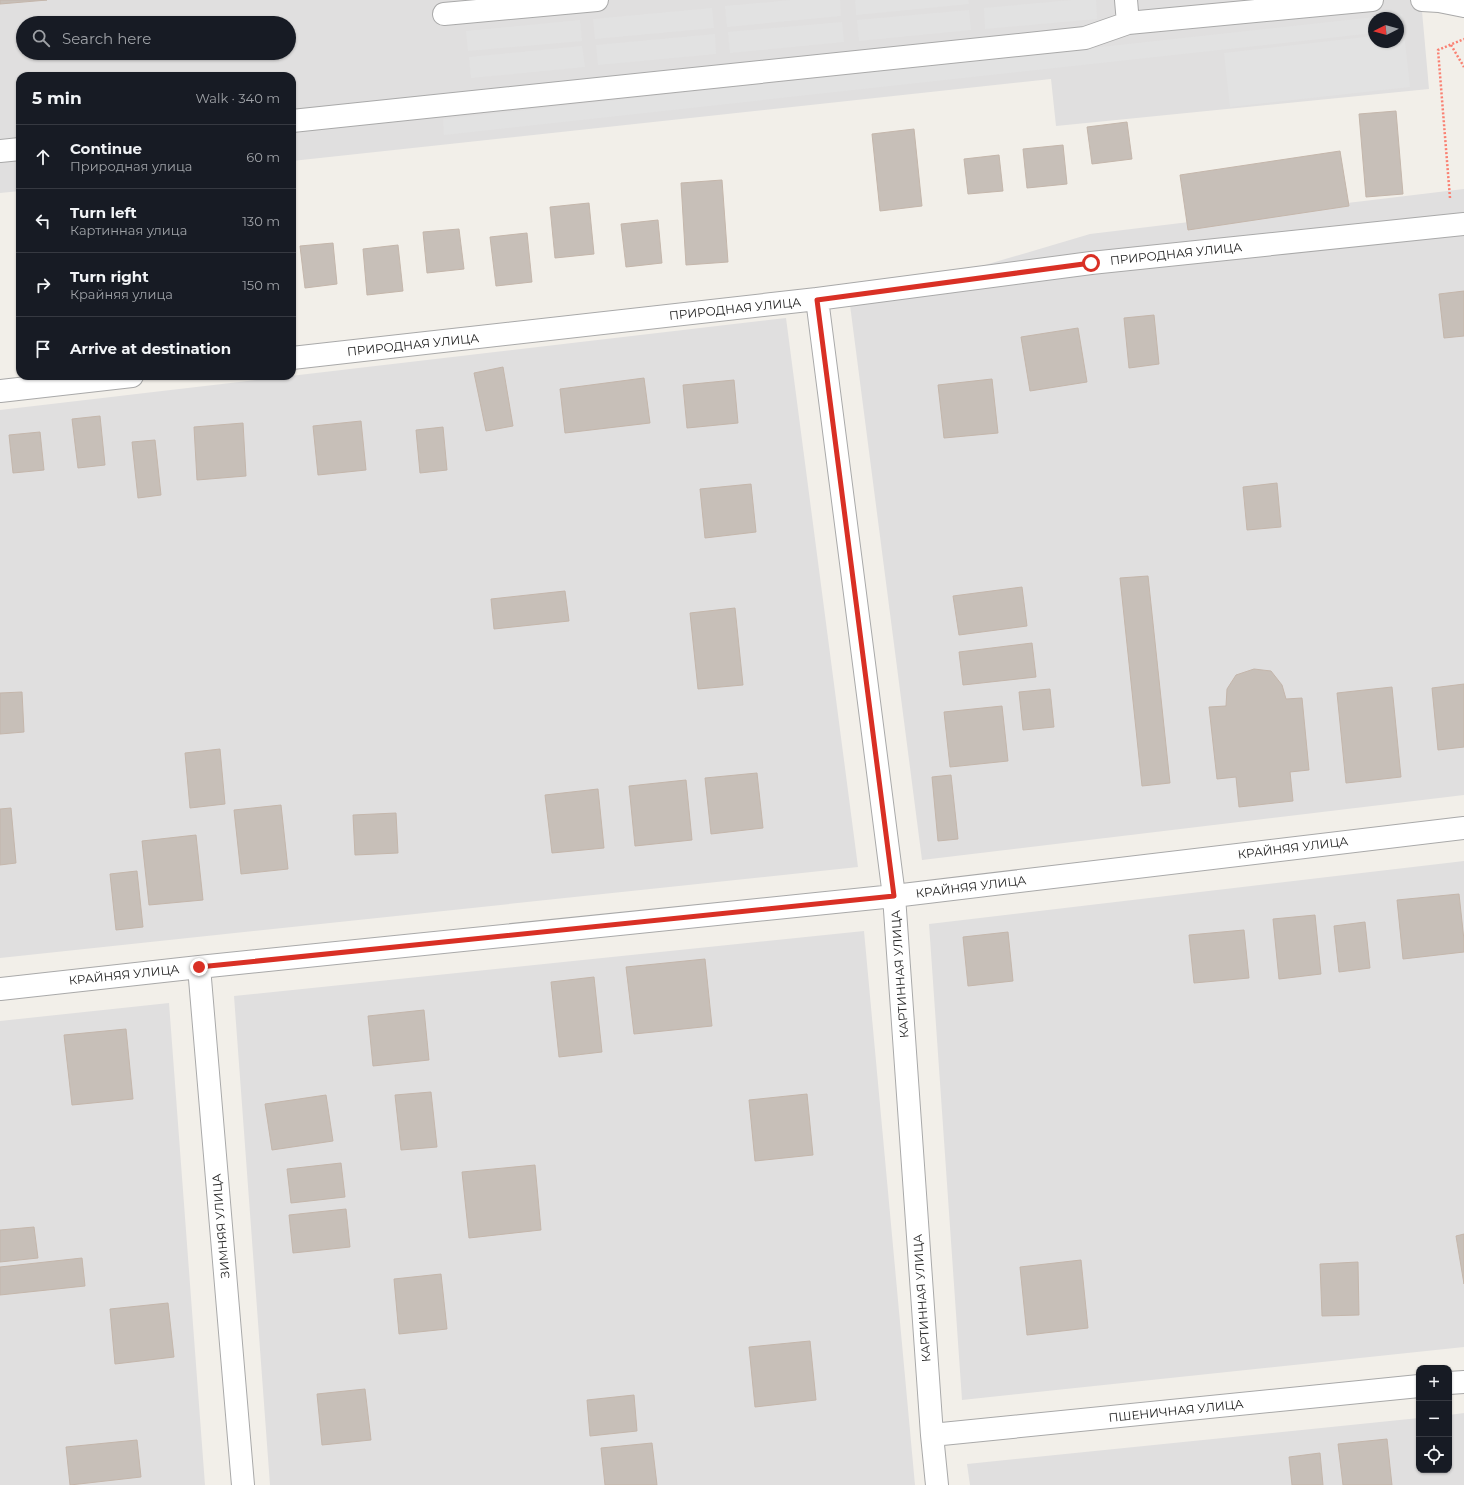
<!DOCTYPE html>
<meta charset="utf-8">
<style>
:root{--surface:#171b24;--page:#242831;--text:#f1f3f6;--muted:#9ea1a6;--line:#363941}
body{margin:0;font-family:Montserrat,sans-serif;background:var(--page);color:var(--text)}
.controls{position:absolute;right:12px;bottom:12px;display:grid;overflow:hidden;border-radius:8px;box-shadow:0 1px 3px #0004}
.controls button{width:36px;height:36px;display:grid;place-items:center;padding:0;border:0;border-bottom:1px solid var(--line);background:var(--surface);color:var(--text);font:20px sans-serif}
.compass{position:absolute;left:1368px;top:12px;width:36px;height:36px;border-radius:50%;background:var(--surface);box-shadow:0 1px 3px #0004;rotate:264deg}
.stop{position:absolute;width:12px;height:12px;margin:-9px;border:3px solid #d93025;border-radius:50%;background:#fff}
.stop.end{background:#d93025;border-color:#fff;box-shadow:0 1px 4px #0008}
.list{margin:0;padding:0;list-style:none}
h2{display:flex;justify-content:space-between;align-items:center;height:52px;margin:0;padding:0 16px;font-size:17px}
h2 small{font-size:13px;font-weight:400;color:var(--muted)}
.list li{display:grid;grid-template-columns:26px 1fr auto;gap:12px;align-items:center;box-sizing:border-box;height:64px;padding:0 16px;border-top:1px solid var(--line)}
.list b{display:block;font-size:15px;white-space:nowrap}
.list p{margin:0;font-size:13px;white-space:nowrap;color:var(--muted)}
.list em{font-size:13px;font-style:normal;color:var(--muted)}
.icon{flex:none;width:22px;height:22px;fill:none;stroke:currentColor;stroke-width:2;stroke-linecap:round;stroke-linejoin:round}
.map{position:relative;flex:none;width:1464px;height:1485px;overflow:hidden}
.search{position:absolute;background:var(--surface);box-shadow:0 1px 3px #0004;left:16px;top:16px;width:280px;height:44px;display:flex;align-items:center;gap:10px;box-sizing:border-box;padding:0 14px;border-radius:22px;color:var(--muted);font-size:15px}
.panel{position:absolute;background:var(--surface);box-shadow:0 1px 3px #0004;left:16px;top:72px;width:280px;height:308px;border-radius:12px}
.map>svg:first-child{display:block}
.residential{fill:#e0dfdf;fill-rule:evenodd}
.parking{fill:#e2e2e2}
.building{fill:#c7bfb8;stroke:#c4b6ab}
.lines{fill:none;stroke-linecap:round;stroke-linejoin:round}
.minor-casing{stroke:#a9a9a9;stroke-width:24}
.path{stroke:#fa8072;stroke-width:2.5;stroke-dasharray:2 2;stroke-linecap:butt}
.minor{stroke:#fff;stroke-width:22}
.route{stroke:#d93025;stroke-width:5}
.labels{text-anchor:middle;stroke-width:4;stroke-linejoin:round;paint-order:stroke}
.street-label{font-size:12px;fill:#222;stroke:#fff}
</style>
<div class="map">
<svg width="1464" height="1485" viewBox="0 0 1464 1485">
<rect width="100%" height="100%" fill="#f2efe9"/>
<path class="residential" d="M0,0H1421L1429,89L1056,126L1051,79L292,161V76H20V191L0,193ZM1374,18H1398V42H1374ZM23,23H289V53H23Z
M1464,189V795L922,860L850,305L1090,234Z
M786,318L858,867L0,958V410Z
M1464,861V1347L962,1400L929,924Z
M864,931L915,1485H270L234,996Z
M169,1003L205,1485H0V1021Z
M1464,1413V1485H970L967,1464L1419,1418V1470H1449V1415Z"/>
<path class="parking" d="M792,0H840L841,16L727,27L725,6Z
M855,0H968L969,4L856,15Z
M1072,0H1096L1097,19L985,29L984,8Z
M712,8L714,28L595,39L593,19Z
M969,10L971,30L859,41L857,20Z
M1402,14L1404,30L1398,31V18H1374V33L444,135L443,119Z
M580,20L582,41L468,51L466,31Z
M842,22L844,42L730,53L728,32Z
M1398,33H1404L1410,87L1230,107L1224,53L1374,36V42H1398Z
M715,34L716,54L598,65L596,45Z
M582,46L585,67L471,78L469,57Z"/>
<path class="building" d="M0,0H47L0,4Z
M1396,111L1403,194L1366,197L1359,114Z
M1127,122L1132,159L1092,164L1087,127Z
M914,129L922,206L880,211L872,134Z
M1063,145L1067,184L1027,188L1023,149Z
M1340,151L1349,206L1188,230L1180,175Z
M999,155L1003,191L968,194L964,159Z
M722,180L728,262L686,265L681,183Z
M589,203L594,254L555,258L550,207Z
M658,220L662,263L626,267L621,224Z
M459,229L464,269L427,273L423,232Z
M527,233L532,282L496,286L490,237Z
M333,243L337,284L305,288L300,246Z
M398,245L403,291L367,295L363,249Z
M1464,291V336L1444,338L1439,294Z
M1154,315L1159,364L1129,368L1124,318Z
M1078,328L1087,382L1030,391L1021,337Z
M503,367L513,426L486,431L474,373Z
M644,378L650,423L565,433L560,389Z
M992,379L998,433L944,438L938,385Z
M734,380L738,423L687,428L683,385Z
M100,416L105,465L78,468L72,419Z
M361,421L366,470L318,475L313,426Z
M243,423L246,476L197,480L194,427Z
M443,427L447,470L420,473L416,430Z
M40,432L44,470L13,473L9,435Z
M155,440L161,495L138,498L132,442Z
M1277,483L1281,527L1247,530L1243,487Z
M751,484L756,532L705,538L700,489Z
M1148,576L1170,783L1142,786L1120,578Z
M1022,587L1027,626L959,635L953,596Z
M565,591L569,621L494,629L491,599Z
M735,608L743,685L698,689L690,613Z
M1032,643L1036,677L963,685L959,652Z
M1254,669L1271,671L1282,685L1286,699L1302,698L1309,770L1290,772L1293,801L1239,807L1236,777L1217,779L1209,707L1226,706L1227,689L1236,675Z
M1464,684V747L1438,750L1432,688Z
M1392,687L1401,777L1346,783L1337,693Z
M1050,689L1054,727L1023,730L1019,692Z
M22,692L24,732L0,734V693Z
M1002,706L1008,761L950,767L944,712Z
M220,749L225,804L190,808L185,753Z
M757,773L763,828L711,834L705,778Z
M951,775L958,839L938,841L932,777Z
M686,780L692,840L635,846L629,786Z
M598,789L604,848L552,853L545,795Z
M281,805L288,869L241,874L234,810Z
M11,808L16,863L0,865V809Z
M396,813L398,853L355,855L353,815Z
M196,835L203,900L149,905L142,841Z
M137,871L143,927L116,930L110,874Z
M1459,894L1464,940V952L1403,959L1397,900Z
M1315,915L1321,974L1279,979L1273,919Z
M1365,922L1370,968L1339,972L1334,926Z
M1244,930L1249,978L1194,983L1189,935Z
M1008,932L1013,981L968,986L963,937Z
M705,959L712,1026L634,1034L626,967Z
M594,977L602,1052L559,1057L551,982Z
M424,1010L429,1060L373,1066L368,1016Z
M126,1029L133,1099L72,1105L64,1035Z
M431,1092L437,1147L401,1150L395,1095Z
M807,1094L813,1155L755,1161L749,1100Z
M326,1095L333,1141L272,1150L265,1104Z
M341,1163L345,1197L291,1203L287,1169Z
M535,1165L541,1230L469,1238L462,1172Z
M346,1209L350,1247L293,1253L289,1215Z
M34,1227L38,1258L0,1262V1230Z
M1464,1234V1284L1456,1236Z
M82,1258L85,1286L0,1295V1267Z
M1081,1260L1088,1328L1027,1335L1020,1267Z
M1358,1262L1359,1315L1322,1316L1320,1264Z
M441,1274L447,1329L399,1334L394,1279Z
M168,1303L174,1357L115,1364L110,1309Z
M810,1341L816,1400L755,1407L749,1347Z
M365,1389L371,1440L322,1445L317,1394Z
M634,1395L637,1431L590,1436L587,1400Z
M1387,1439L1392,1485H1343L1338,1444Z
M137,1440L141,1477L70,1485L66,1447Z
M652,1443L657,1485H605L601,1448Z
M1320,1453L1323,1485H1292L1289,1457Z"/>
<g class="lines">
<defs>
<path id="minor" d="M1126,0L1128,23
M1422,0L1439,1L1464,6
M444,14L597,0
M292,121L1085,38L1128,23L1372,0
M0,151L20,149
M817,299L894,896L932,1435L937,1485
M292,358L817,299L1091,263L1464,224
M0,391L132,376
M199,967L243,1485
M0,989L199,967L894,896L1464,828
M1449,1383L1464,1382
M932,1435L1419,1386"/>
</defs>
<use href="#minor" class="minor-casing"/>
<path class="path" d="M1451,45L1464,67
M1450,198L1438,50L1464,39"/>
<use href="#minor" class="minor"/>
</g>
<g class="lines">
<path class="route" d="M199,967L894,896L817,300L1091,263"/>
</g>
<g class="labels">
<g class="street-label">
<text transform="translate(1176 254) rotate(-6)" y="4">ПРИРОДНАЯ УЛИЦА</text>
<text transform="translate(735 309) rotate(-6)" y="4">ПРИРОДНАЯ УЛИЦА</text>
<text transform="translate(413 345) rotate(-6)" y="4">ПРИРОДНАЯ УЛИЦА</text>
<text transform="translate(1293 848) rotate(-7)" y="4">КРАЙНЯЯ УЛИЦА</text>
<text transform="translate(971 887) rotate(-7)" y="4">КРАЙНЯЯ УЛИЦА</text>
<text transform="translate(900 974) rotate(-94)" y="4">КАРТИННАЯ УЛИЦА</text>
<text transform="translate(124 975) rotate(-6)" y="4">КРАЙНЯЯ УЛИЦА</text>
<text transform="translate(221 1226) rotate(-95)" y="4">ЗИМНЯЯ УЛИЦА</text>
<text transform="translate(922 1298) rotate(-94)" y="4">КАРТИННАЯ УЛИЦА</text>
<text transform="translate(1176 1411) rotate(-6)" y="4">ПШЕНИЧНАЯ УЛИЦА</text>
</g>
</g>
</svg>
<div class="controls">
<button>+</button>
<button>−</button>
<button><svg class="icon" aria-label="locate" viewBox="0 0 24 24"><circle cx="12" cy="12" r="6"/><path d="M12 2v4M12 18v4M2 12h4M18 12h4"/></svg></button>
</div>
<svg class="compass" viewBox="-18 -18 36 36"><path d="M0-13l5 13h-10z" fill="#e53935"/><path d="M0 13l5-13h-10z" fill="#9ea1a6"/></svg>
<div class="stop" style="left:1091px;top:263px"></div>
<div class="stop end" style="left:199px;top:967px"></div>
<div class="search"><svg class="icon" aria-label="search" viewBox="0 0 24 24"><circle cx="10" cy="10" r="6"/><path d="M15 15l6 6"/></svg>Search here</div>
<section class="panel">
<h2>5 min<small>Walk · 340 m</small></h2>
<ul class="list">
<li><svg class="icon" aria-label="ahead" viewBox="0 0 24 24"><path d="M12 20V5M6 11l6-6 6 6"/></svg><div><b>Continue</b><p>Природная улица</p></div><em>60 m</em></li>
<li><svg class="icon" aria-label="left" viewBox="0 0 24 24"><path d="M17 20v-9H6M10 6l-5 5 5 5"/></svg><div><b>Turn left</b><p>Картинная улица</p></div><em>130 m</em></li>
<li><svg class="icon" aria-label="right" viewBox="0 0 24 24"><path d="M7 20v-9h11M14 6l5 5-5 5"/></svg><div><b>Turn right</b><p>Крайняя улица</p></div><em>150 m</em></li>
<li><svg class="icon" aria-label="arrive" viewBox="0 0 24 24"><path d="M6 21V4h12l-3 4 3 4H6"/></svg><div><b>Arrive at destination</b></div></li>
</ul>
</section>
</div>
